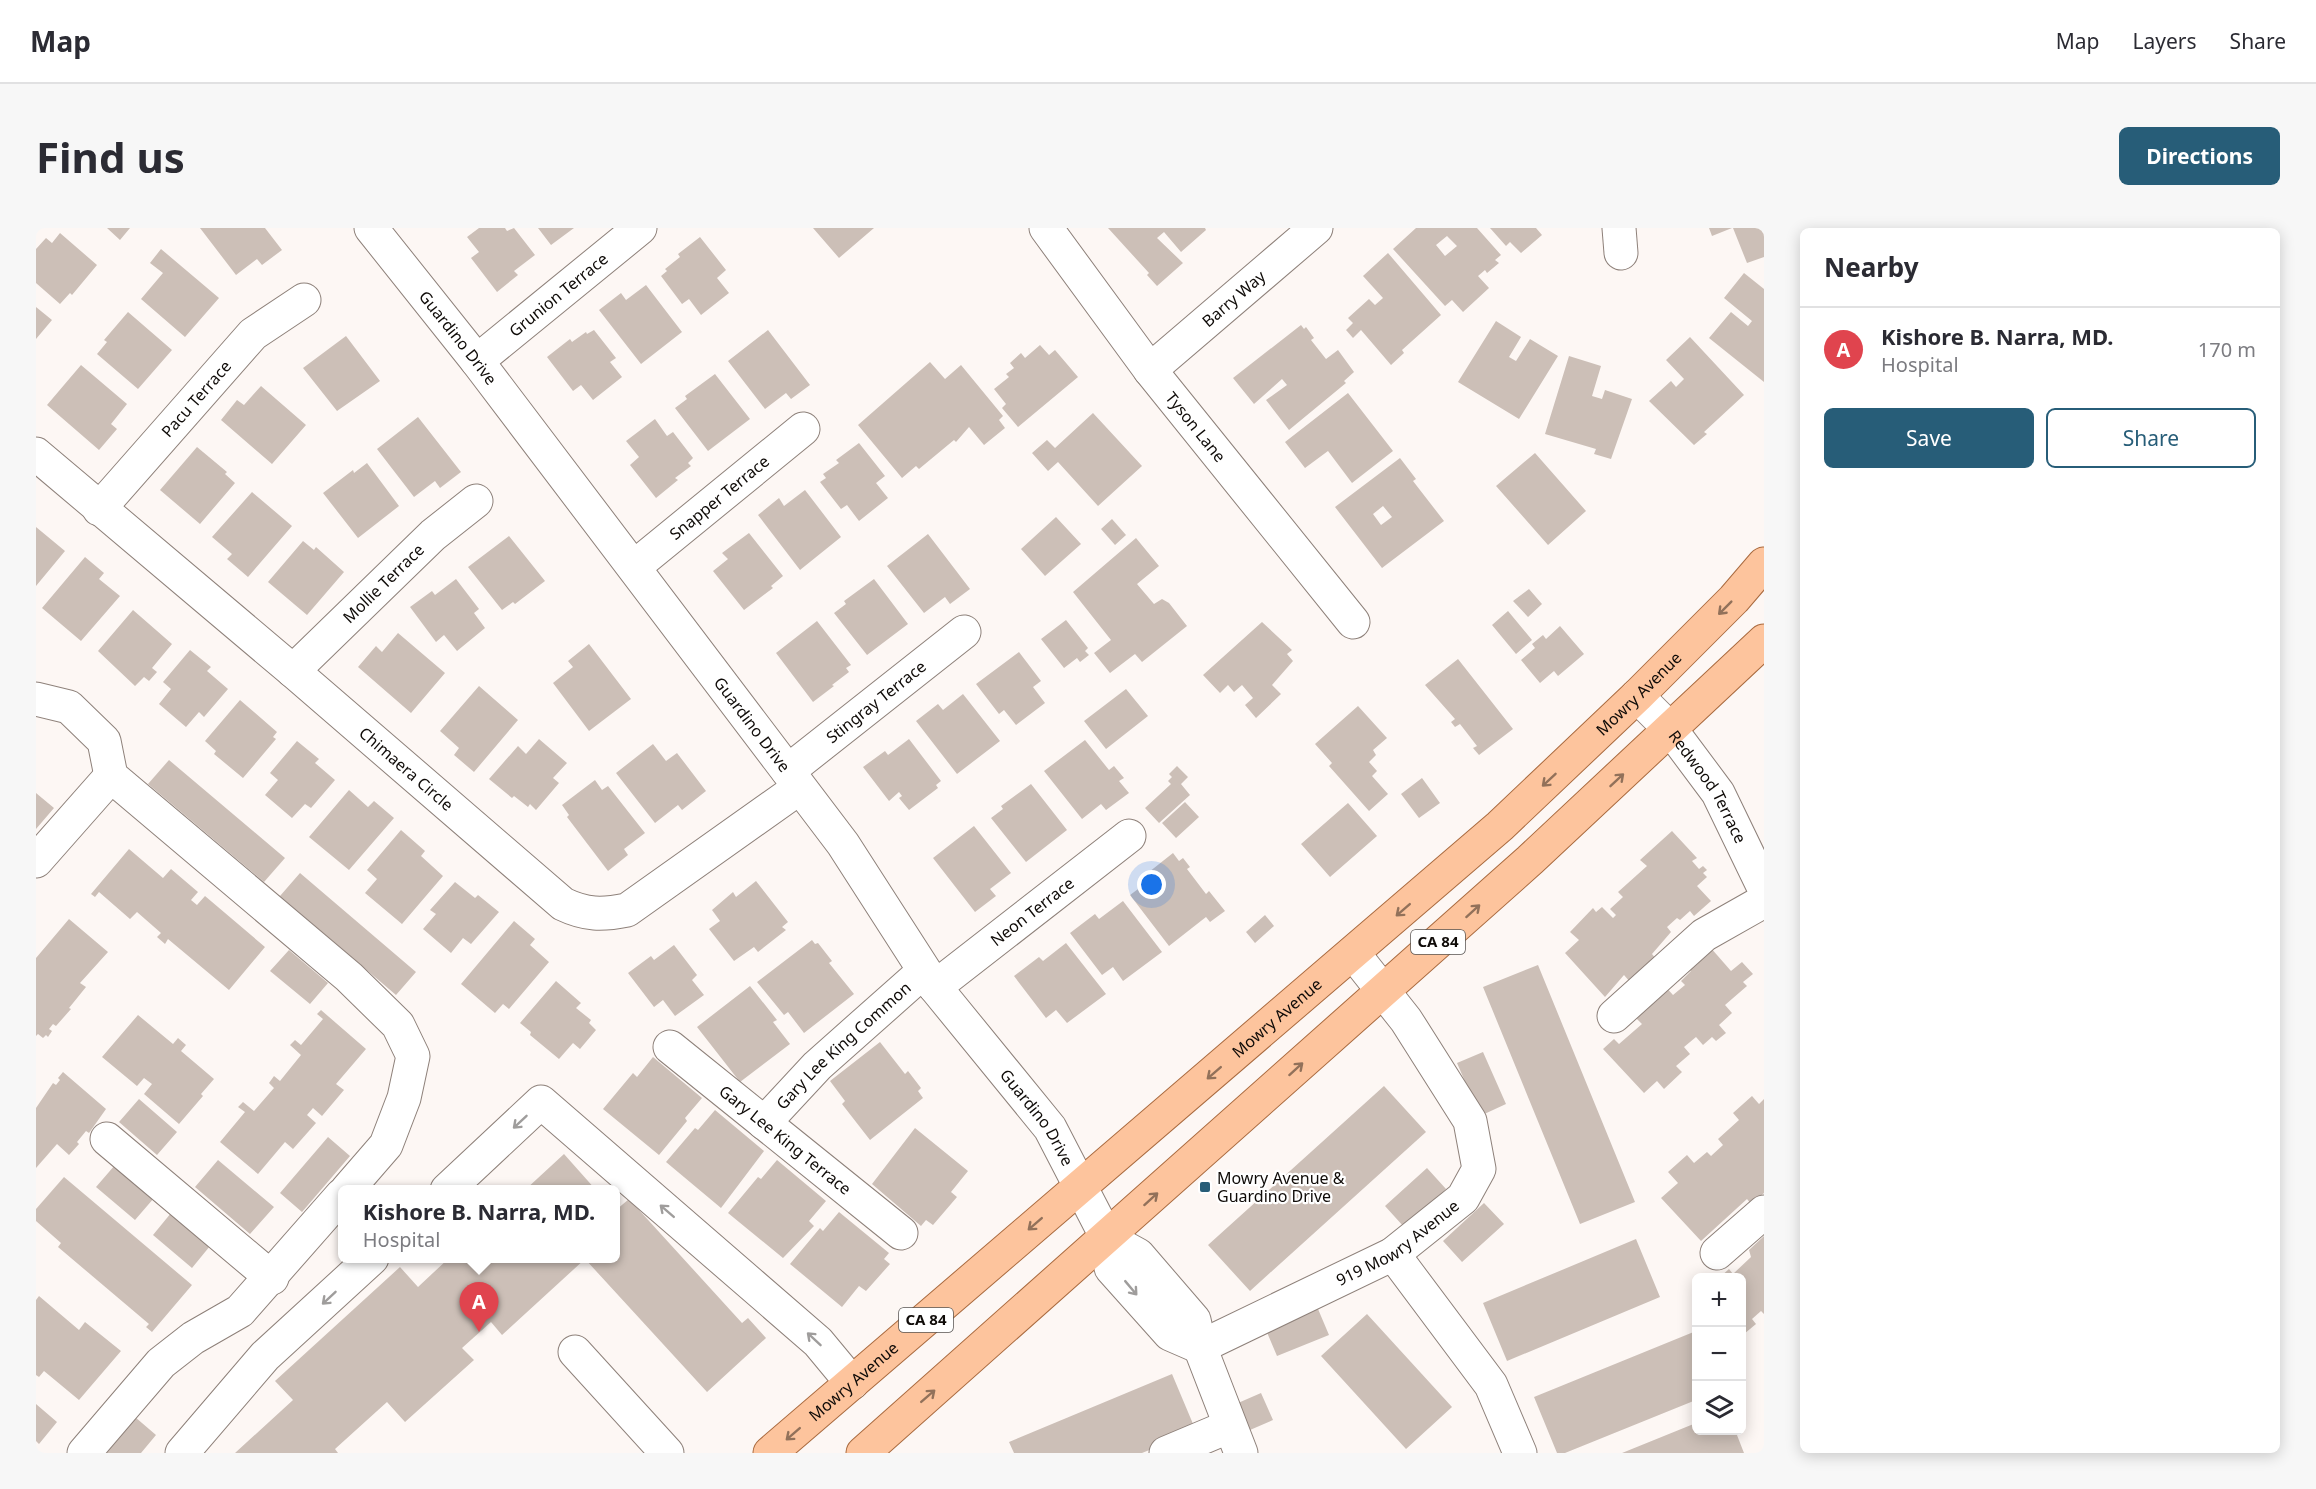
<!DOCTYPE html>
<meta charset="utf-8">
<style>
:root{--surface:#fff;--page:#f7f7f7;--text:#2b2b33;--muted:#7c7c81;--line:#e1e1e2;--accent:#275d78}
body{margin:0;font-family:"Noto Sans",sans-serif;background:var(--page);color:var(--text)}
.controls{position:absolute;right:18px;bottom:18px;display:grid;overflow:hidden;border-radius:9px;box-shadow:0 3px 15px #0003}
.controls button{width:54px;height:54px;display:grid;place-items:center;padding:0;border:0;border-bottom:2px solid var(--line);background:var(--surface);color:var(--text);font:30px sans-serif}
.you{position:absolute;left:1116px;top:657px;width:21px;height:21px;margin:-15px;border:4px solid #fff;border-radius:50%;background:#1a73e8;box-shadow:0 0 0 9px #1a73e833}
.badge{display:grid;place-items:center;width:39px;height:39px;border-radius:50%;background:var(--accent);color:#fff;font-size:20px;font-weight:700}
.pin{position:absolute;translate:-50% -50px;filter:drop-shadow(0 2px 3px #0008)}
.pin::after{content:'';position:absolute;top:32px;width:21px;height:18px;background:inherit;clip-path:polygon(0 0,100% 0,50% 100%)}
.popup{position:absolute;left:302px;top:957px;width:282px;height:78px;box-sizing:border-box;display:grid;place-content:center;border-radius:9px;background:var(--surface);filter:drop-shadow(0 2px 4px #0005);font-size:20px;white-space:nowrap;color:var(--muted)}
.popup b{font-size:22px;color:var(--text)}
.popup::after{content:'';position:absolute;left:50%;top:100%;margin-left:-12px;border:12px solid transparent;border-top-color:var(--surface)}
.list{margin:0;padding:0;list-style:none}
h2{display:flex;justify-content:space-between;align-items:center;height:78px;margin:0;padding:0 24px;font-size:26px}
h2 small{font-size:20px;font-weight:400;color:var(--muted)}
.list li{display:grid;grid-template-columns:39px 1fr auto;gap:18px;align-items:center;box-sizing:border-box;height:84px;padding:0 24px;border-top:2px solid var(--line)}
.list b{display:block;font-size:22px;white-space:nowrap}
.list p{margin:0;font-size:20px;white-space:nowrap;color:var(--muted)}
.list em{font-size:20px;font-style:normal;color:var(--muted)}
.actions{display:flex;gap:12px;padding:18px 24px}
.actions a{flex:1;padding:14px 0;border:2px solid var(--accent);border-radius:9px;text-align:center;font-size:21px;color:var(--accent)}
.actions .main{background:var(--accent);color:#fff}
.icon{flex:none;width:33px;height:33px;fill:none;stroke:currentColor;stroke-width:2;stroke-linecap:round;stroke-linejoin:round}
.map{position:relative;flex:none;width:1728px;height:1225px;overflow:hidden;border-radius:9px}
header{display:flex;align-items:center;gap:36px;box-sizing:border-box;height:84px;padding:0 30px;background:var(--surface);border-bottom:2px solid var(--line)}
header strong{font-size:28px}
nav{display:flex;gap:33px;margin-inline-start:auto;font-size:21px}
.intro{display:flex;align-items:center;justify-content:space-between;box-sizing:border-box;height:144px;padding:0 36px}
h1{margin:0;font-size:42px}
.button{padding:15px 27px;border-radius:9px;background:var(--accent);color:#fff;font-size:21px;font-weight:700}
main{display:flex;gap:36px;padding:0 36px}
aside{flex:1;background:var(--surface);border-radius:9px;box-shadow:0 3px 15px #0003}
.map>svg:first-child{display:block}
.building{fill:#ccbfb7;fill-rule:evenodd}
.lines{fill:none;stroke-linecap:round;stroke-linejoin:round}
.minor-casing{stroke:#8e817a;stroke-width:35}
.major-casing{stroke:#a96a3f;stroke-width:35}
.minor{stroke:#fff;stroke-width:33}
.major{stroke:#fdc49d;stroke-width:33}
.oneway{stroke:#92715a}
.oneway2{stroke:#9f9d9c}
.poi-dot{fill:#275d78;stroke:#fff;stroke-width:2}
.labels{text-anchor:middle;stroke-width:4.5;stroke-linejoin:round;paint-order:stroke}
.shield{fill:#fff;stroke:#575452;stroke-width:1.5}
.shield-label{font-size:15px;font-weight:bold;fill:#0f0b08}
.street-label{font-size:16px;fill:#0f0b08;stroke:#fff}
.poi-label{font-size:16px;fill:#0f0b08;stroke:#fff;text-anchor:start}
</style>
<header>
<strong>Map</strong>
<nav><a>Map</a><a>Layers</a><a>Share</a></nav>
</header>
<div class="intro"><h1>Find us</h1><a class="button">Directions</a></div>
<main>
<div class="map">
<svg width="1728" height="1225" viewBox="0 0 1728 1225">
<rect width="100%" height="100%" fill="#fdf7f4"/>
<path class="building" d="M71,0H94L84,12Z
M164,0H229L246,22L226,37L221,31L200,47Z
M443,0H469L471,3L478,0L499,27L478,43L482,47L461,64L435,30L443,24L431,9Z
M502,0H538L515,17Z
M777,0H838L803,30Z
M1072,0H1169L1170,2L1145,24L1128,4L1121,10L1147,35L1121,58L1111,47L1113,45Z
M1380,0H1441L1465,27L1459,32L1463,35L1451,45L1449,42L1442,48L1453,60L1427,84L1416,72L1409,78L1357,21ZM1411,8L1421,18L1409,28L1400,17Z
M1454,0H1500L1506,7L1485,25L1474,14L1470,18Z
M1673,0H1696L1676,8Z
M1697,0H1728V29L1711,35Z
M24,5L61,37L36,67L34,65L24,76L0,55V21L10,10L16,15Z
M664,9L690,42L681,50L693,65L665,87L653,71L646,76L625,48L631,43L629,41L644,29L642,26Z
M125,21L183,70L149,109L105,71L127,45L114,35Z
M1352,25L1405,87L1366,122L1368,125L1355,137L1325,102L1317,110L1310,102L1317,95L1312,90L1333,71L1339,77L1347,70L1327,48Z
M1708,45L1728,61V154L1673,110L1695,84L1712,98L1716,93L1688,70Z
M610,57L646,104L605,136L563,82L585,65L590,72Z
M0,79L16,92L0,111Z
M92,84L136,122L102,161L61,126L71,114L68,112Z
M1460,93L1485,109L1473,129L1480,133L1494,111L1522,128L1483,191L1422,154Z
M1265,97L1268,101L1270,99L1278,110L1275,112L1290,131L1302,122L1318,144L1308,153L1310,155L1253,202L1230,172L1251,157L1246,151L1218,176L1197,150Z
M558,102L580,130L574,134L586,149L557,172L545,157L537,163L511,129L534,111L536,114L550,104L551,106Z
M732,102L774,157L755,171L750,165L729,181L692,133Z
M310,108L344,153L301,183L267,140Z
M1654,109L1708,167L1668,204L1671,206L1658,217L1613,173L1635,153L1640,159L1648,151L1630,132Z
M1004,117L1013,127L1019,122L1042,149L982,199L966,180L970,176L958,161L973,149L970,146L978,140L974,135L985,125L989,130Z
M1533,128L1565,138L1556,168L1566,171L1569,162L1596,171L1575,231L1558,226L1560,221L1509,206Z
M894,134L909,151L925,137L967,188L963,192L969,200L948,217L933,199L920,214L918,212L883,241L880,238L866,250L822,197Z
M45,137L91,176L75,196L81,201L63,222L11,177Z
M679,146L714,191L672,223L639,180L651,171L649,168Z
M225,158L270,197L236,236L185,192L201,172L208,177Z
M1312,165L1357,223L1316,255L1292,223L1269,240L1249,214Z
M1057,185L1106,238L1062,278L1022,234L1012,243L996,225L1011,212L1019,220Z
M382,189L425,244L404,260L399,253L378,269L341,221Z
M619,191L631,208L637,204L657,230L652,235L655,238L639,250L642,252L620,270L594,237L603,229L590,213Z
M823,215L849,248L840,255L852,270L823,293L811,277L805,281L784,254L790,250L787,246L803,235L800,232Z
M161,219L191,244L189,246L199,255L164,296L124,262Z
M1499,225L1550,283L1512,317L1460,258Z
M1364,230L1380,251L1377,253L1408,293L1346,340L1299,279ZM1347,278L1356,289L1345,297L1337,286Z
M331,235L363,278L322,310L287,265L317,242L318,245Z
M769,262L805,309L764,342L722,287L743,270L748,278Z
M216,264L256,298L212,349L191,331L196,326L176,309Z
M1020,289L1045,316L1009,348L985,321Z
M1076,291L1090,307L1079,317L1065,301Z
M0,299L29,323L0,358Z
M713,305L747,348L735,358L737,360L708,382L677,343L692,331L686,325Z
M892,306L934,361L914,376L909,369L888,385L851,338Z
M473,308L509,353L479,376L477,374L466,382L432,339Z
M1100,310L1123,338L1101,356L1118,376L1126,371L1133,375L1151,398L1106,434L1099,426L1074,445L1058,425L1075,412L1037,364Z
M267,313L278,322L280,319L308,344L271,387L232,354Z
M49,329L68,345L63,351L84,368L45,413L6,380Z
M420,351L443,381L438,385L449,400L421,423L408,407L400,414L374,379L396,363L399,367Z
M838,351L872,396L831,427L798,385L810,376L808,373Z
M1493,361L1506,376L1492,389L1477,373Z
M97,382L136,416L116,440L121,444L113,453L108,449L99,458L62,423Z
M1472,383L1496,412L1480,426L1456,397Z
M1030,392L1052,420L1049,423L1053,427L1044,434L1041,430L1028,440L1005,411Z
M781,393L815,437L810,440L813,444L796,457L798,458L777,474L740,425Z
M1226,394L1256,422L1251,426L1257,433L1236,457L1245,466L1220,490L1209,477L1217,470L1206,457L1198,464L1192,457L1184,465L1167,447Z
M1524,398L1548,426L1522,448L1518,443L1504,455L1485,432L1499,420L1496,416L1507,407L1510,411Z
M362,405L409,445L375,485L322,439L340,418L346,424Z
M553,416L595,471L553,503L517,455L537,439L532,433Z
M154,422L175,439L171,443L192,461L168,489L163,484L150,499L123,476L135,461L127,454Z
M983,424L1005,453L997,459L1009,475L980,497L968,482L963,486L940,456Z
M1422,431L1477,501L1443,527L1437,520L1441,518L1424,496L1419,499L1415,494L1419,491L1389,457Z
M443,458L482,492L438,544L418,527L423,520L404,503Z
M1090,461L1112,488L1070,521L1048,493Z
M927,466L964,513L921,546L880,493L902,476L907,482Z
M204,472L241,504L237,509L240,511L207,550L178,526L180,523L169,513Z
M1322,478L1351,510L1337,522L1340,527L1333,534L1341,543L1336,548L1352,566L1333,583L1293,538L1296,535L1279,516Z
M503,511L531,535L517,550L523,555L500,582L494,576L492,579L478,568L476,570L453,551L482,518L490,526Z
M873,511L905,553L900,557L902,560L873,582L863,570L866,568L863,564L853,573L827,539L849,523L852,527Z
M1049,512L1073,542L1078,538L1088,550L1083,553L1093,565L1070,582L1065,576L1046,591L1008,543Z
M261,513L283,531L279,535L299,552L275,580L269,576L256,590L229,567L242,552L234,545Z
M617,516L630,533L641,525L670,563L646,582L642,577L619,595L580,545Z
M133,532L249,630L228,654L112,556Z
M1141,538L1152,549L1145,556L1154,567L1123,595L1109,580L1135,556L1132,553L1136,549L1133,546Z
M1386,550L1404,575L1383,590L1365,566Z
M559,552L566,562L572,558L609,605L588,621L592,627L572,643L531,589L533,587L526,577Z
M995,556L1031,602L990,634L955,590L967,581L965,578Z
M313,562L332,579L338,573L358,590L313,642L273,609Z
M0,565L18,580L0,601Z
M1149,574L1163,589L1140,610L1126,595Z
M1312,575L1341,608L1294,649L1265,616Z
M938,598L975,645L954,661L960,668L939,684L897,630Z
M365,602L389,623L385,628L407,648L366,696L329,665L341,651L331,642Z
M1636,603L1661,630L1656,633L1663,641L1667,638L1671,642L1667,645L1671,649L1661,658L1675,673L1658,688L1654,683L1644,692L1641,690L1631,699L1635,704L1616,726L1620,731L1594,754L1588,747L1569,769L1529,725L1543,712L1534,704L1557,680L1560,684L1566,679L1577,690L1580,687L1574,681L1587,669L1582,664L1611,638L1604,632Z
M93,621L127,650L135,641L162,664L155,672L161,677L169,668L229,719L193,762L132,711L129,716L121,709L125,705L101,684L94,691L63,664L59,669L55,666Z
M1137,625L1143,633L1147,630L1154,639L1151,641L1170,666L1173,663L1189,683L1174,694L1170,689L1133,718L1094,667L1117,650L1113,644Z
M264,645L380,744L360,767L244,668Z
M720,653L752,694L746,699L750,702L722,724L718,719L698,733L673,701L684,693L676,682L697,664L700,669Z
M419,654L439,670L442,667L463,684L435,716L427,710L415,725L387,701L400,686L394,682Z
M1087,673L1126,724L1087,753L1077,739L1066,747L1034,705L1059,686L1063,691Z
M1229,687L1238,698L1219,715L1210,704Z
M33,691L72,724L44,755L50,759L33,780L35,781L20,798L17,796L13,801L16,803L12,809L10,807L7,810L2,806L0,808V730Z
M478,693L499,711L494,717L513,734L473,781L467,776L459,785L425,756Z
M776,712L779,716L782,715L796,733L793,735L818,766L768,805L752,784L748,787L721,754Z
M1030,715L1070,766L1031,795L1020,782L1010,790L978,748L1003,729L1007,733Z
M638,717L661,747L656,752L668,767L639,788L627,772L618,779L592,745L615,728L618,732Z
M1674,719L1695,743L1706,734L1717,746L1707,754L1711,758L1689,777L1696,785L1683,797L1690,805L1680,813L1676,809L1667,817L1660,809L1648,819L1654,826L1640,838L1646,844L1628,861L1621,853L1608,865L1567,821L1578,811L1583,816L1606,796L1600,790L1611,781L1607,776L1628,757L1637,767L1649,757L1645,753L1655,743L1648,735Z
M253,722L292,755L274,776L234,743Z
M1502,737L1599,974L1544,996L1447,759Z
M520,753L545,775L540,780L555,792L553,795L560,802L544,821L537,815L523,831L494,807L495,804L484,795Z
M714,758L741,792L737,794L754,816L704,854L661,799Z
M285,782L330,821L300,856L308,862L286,888L277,880L271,887L280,895L257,921L249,914L222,946L184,914L209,884L202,879L207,874L218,883L238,860L233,855L238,848L244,853L265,827L254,817L259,812L265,817L287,791L281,786Z
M102,787L137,816L142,810L150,817L145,823L178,851L165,866L167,868L143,896L108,866L116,856L108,850L101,858L66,829Z
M844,814L869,846L872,843L885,860L882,863L887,870L834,912L806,876L809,873L794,853Z
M1447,824L1470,876L1444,888L1421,835Z
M617,829L666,870L649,890L651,893L623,927L567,881L597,845L601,849Z
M27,844L70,881L53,905L50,903L41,914L43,916L33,927L21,916L0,940V880L17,855L20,857L24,852L22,850Z
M1348,858L1390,904L1214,1063L1172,1017Z
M1716,868L1723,876L1728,871V965L1715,976L1711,971L1665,1013L1625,970L1642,955L1632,944L1651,927L1658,935L1671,924L1675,928L1687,917L1682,911L1703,892L1697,885Z
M103,871L141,904L121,927L83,894Z
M679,882L728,923L685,980L630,934L659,900L662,902Z
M879,900L932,943L915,964L921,969L897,997L890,992L885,998L836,956Z
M292,909L314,928L266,984L244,965Z
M528,926L560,962H489Z
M182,932L238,979L214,1006L159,959Z
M741,932L790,973L773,993L778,998L747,1030L692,985L722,949L725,951Z
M79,937L118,970L99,992L60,959Z
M1391,940L1410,961L1368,999L1349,978Z
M28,949L156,1057L116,1104L110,1099L113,1096L22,1019L25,1015L0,993V981Z
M593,971L706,1095L712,1090L730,1110L671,1164L549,1031L466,1107L455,1094L426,1120L438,1132L369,1194L351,1174L299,1221L302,1225H199L257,1172L239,1153L364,1039L382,1059L413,1030H580V982Z
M1448,975L1468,996L1426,1034L1407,1013Z
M803,984L853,1025L848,1031L854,1036L830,1063L823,1058L806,1079L754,1036L784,1000L787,1003Z
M135,985L174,1018L156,1040L117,1007Z
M1728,1008V1086L1725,1083L1716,1091L1720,1096L1708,1106L1706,1103V1050H1683L1693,1041L1697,1046L1715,1029L1713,1022Z
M1600,1011L1624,1069L1471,1133L1447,1075Z
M3,1068L43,1102L49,1094L85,1123L43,1172L8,1143L3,1149L0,1147V1072Z
M1282,1081L1293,1107L1241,1128L1230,1102Z
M1331,1086L1416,1179L1370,1221L1285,1128Z
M1660,1103V1172L1529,1225H1521L1498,1169Z
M1136,1146L1160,1203L1106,1225H978L973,1214Z
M1225,1165L1237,1192L1214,1202L1202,1175Z
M0,1176L21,1194L3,1216L0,1213Z
M99,1189L120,1207L105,1225H68Z
M1660,1195V1202H1699L1708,1225H1586Z"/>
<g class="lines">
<defs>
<g id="minor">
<path id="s1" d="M335,0L441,133L807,616L899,759L1014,900L1071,1010L1075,1040L1134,1106L1164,1119"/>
<path id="s2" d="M1010,0L1114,142L1317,394"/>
<path d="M1583,0L1585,25"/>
<path id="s3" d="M441,133L604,0"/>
<path id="s4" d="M1114,142L1280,0"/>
<path id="s5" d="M0,226L257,443L527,676C550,687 566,687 591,682L763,560"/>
<path id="s6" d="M63,281L217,106L268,72"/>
<path id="s7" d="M598,339L767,201"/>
<path id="s8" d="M257,443L397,307L440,273"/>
<path id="s9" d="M1601,468L1635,502L1682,565L1728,660"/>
<path d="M0,471L33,479L68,513L75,548L313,749L362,797L377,828L368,870L350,917L311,962"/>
<path id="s10" d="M752,543L928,404"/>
<path d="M0,633L75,548"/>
<path id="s11" d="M899,759L1093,608"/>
<path d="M1578,788L1668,707L1728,673"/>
<path id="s12" d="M634,819L865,1005"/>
<path id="s13" d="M728,895L781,838L888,743"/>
<path d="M71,911L236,1050"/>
<path d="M411,962L505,874L782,1114L816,1155"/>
<path d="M1071,1010L1102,1027L1158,1092L1164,1119L1205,1225"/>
<path d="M1681,1025L1728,984"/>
<path d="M1357,1026L1455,1157L1484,1225"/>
<path id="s14" d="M1164,1119L1357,1026L1427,970L1443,941L1434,893L1370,792L1317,725"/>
<path d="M539,1124L631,1225"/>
<path d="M48,1225L125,1135L157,1110L204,1083L306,967"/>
<path d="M146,1225L229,1128L336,1030"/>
<path d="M1130,1225L1194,1198"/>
</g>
<g id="major">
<path id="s15" d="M734,1225L1464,598L1601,468L1698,371L1728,336"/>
<path d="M827,1225L1494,632L1728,413"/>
</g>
</defs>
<use href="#minor" class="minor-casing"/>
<use href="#major" class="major-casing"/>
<use href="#minor" class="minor"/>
<use href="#major" class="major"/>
</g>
<defs><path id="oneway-shaft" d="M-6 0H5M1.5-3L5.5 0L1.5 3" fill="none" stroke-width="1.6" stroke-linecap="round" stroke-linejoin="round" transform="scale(1.5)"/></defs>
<g class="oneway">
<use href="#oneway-shaft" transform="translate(1689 380) rotate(135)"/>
<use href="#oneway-shaft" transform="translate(1513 552) rotate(137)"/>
<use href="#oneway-shaft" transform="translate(1581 552) rotate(-43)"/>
<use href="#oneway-shaft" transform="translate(1367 682) rotate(139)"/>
<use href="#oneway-shaft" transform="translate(1437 683) rotate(-42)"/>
<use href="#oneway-shaft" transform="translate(1260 841) rotate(-42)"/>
<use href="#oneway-shaft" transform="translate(1178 845) rotate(139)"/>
<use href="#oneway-shaft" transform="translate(1115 971) rotate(-42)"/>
<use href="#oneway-shaft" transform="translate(999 996) rotate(139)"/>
<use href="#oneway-shaft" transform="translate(892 1168) rotate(-41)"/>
<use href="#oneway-shaft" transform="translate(757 1206) rotate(139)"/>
</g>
<g class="oneway2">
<use href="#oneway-shaft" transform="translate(484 894) rotate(137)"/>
<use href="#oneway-shaft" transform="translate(631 983) rotate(-139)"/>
<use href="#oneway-shaft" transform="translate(1095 1060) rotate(50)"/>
<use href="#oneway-shaft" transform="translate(293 1070) rotate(137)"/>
<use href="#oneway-shaft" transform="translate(778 1111) rotate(-137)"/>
</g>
<rect class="poi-dot" x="1163" y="953" width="12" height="12" rx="3"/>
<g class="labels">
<g class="shield">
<rect x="1375" y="702" width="54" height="24" rx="4.5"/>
<rect x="863" y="1080" width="54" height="24" rx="4.5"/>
</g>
<g class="shield-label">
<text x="1402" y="719">CA 84</text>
<text x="890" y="1097">CA 84</text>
</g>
<g class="street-label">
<text dy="6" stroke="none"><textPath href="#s3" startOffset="105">Grunion Terrace</textPath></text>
<text dy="6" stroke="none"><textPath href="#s4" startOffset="110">Barry Way</textPath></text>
<text dy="6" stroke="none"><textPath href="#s1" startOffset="140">Guardino Drive</textPath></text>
<text dy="6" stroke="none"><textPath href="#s6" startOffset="147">Pacu Terrace</textPath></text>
<text dy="6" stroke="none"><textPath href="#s2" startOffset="249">Tyson Lane</textPath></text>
<text dy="6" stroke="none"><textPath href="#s7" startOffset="110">Snapper Terrace</textPath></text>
<text dy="6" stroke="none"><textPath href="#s8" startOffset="126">Mollie Terrace</textPath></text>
<text dy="6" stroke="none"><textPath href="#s15" startOffset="1154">Mowry Avenue</textPath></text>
<text dy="6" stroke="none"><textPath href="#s10" startOffset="112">Stingray Terrace</textPath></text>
<text dy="6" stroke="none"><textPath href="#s1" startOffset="626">Guardino Drive</textPath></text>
<text dy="6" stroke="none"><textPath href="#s5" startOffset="486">Chimaera Circle</textPath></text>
<text dy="6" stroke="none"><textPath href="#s9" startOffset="116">Redwood Terrace</textPath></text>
<text dy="6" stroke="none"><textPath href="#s11" startOffset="123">Neon Terrace</textPath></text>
<text dy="6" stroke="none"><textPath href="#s15" startOffset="668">Mowry Avenue</textPath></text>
<text dy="6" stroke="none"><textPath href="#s13" startOffset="111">Gary Lee King Common</textPath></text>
<text dy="6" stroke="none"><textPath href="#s1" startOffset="1112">Guardino Drive</textPath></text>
<text dy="6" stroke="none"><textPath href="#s12" startOffset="148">Gary Lee King Terrace</textPath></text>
<text dy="6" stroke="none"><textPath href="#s14" startOffset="224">919 Mowry Avenue</textPath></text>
<text dy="6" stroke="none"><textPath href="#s15" startOffset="110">Mowry Avenue</textPath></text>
</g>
<g class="poi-label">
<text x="1181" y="956">Mowry Avenue &amp;<tspan x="1181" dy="18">Guardino Drive</tspan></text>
</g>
</g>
</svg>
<div class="controls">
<button>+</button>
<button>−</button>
<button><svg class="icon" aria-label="layers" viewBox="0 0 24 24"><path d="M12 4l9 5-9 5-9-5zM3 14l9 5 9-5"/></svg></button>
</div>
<div class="you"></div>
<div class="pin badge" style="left:443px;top:1104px;background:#e0444e">A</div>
<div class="popup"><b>Kishore B. Narra, MD.</b>Hospital</div>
</div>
<aside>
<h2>Nearby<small></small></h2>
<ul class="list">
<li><span class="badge" style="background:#e0444e">A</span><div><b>Kishore B. Narra, MD.</b><p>Hospital</p></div><em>170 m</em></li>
</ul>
<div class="actions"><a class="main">Save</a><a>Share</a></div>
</aside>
</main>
